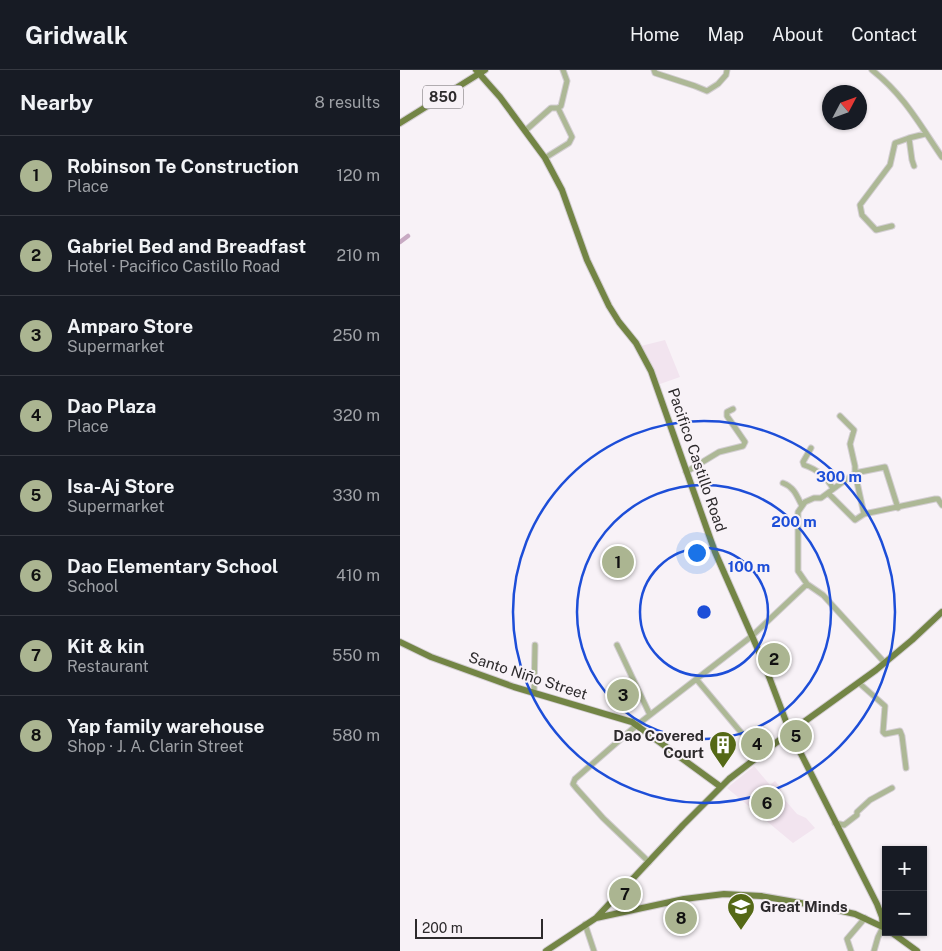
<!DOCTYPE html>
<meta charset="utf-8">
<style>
:root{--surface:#171b24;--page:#242831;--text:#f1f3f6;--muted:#9ea1a6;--line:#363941;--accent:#abb591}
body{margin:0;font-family:"Public Sans",sans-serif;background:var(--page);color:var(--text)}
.controls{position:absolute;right:15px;bottom:15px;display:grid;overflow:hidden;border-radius:0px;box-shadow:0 1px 4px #0004}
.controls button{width:45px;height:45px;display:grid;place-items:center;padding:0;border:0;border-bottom:1px solid var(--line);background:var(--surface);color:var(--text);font:25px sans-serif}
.compass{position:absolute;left:422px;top:15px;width:45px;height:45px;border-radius:50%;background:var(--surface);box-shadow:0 1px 4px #0004;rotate:49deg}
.scale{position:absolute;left:15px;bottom:12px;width:128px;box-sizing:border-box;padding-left:5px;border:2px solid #2d2a2c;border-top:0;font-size:14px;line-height:18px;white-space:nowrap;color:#2d2a2c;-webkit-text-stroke:4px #f8f2f7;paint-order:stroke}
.you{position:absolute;left:296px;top:482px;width:18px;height:18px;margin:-12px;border:4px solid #fff;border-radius:50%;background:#1a73e8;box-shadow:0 0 0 8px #1a73e833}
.badge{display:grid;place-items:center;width:32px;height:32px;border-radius:50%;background:var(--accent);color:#111;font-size:16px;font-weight:700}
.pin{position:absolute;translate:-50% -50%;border:2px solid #fff;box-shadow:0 1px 5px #0006}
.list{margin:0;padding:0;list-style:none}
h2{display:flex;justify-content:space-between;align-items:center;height:65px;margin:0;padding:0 20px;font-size:21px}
h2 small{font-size:16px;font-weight:400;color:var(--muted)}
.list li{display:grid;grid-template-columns:32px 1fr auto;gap:15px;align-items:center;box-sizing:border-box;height:80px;padding:0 20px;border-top:1px solid var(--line)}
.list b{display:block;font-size:19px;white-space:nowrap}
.list p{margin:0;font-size:16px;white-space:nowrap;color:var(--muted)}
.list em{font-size:16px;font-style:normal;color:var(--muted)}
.map{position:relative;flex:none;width:542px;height:881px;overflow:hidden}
header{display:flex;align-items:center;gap:30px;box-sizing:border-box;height:70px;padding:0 25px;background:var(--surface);border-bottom:1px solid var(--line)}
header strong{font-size:24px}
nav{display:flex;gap:28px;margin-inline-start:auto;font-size:18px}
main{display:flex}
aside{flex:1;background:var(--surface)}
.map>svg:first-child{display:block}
.built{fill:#f2e4ef}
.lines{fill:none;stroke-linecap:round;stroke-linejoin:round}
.canal{stroke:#c8aac3;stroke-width:4.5}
.minor-casing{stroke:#d3ced2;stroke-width:7}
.major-casing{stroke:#d3ced2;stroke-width:8}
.minor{stroke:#adb896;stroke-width:5}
.major{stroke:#738545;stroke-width:6}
.ring{fill:none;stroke:#1d4ed8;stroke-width:2.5}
.labels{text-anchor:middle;stroke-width:4;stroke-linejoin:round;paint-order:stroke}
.shield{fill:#f8f2f7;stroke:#6a6669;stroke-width:1}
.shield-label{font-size:14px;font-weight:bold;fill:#2d2a2c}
.street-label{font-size:15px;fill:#2d2a2c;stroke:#f8f2f7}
.poi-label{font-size:15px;font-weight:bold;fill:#2d2a2c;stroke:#f8f2f7;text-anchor:end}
.centre{fill:#1d4ed8;stroke:#f8f2f7;stroke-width:2.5}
.ring-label{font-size:15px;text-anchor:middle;font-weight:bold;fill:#1d4ed8;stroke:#f8f2f7;stroke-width:4;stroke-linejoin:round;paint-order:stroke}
</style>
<header>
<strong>Gridwalk</strong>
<nav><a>Home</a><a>Map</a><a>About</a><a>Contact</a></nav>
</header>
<main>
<aside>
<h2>Nearby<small>8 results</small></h2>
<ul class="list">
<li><span class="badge">1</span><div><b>Robinson Te Construction</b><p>Place</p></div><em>120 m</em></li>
<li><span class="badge">2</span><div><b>Gabriel Bed and Breadfast</b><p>Hotel · Pacifico Castillo Road</p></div><em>210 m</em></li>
<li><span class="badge">3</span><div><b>Amparo Store</b><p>Supermarket</p></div><em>250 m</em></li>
<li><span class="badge">4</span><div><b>Dao Plaza</b><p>Place</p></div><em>320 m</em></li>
<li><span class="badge">5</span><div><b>Isa-Aj Store</b><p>Supermarket</p></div><em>330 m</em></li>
<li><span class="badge">6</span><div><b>Dao Elementary School</b><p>School</p></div><em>410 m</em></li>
<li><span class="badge">7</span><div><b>Kit &amp; kin</b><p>Restaurant</p></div><em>550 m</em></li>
<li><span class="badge">8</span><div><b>Yap family warehouse</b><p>Shop · J. A. Clarin Street</p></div><em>580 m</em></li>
</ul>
</aside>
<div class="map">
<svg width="542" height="881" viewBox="0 0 542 881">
<rect width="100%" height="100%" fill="#f8f2f7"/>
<path class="built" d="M265,270L280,307L260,314L241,276Z
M354,696L370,715L375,711L382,719L379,723L397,744L406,748L415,758L393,773L327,718Z"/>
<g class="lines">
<path class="canal" d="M0,172L8,166"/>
<defs>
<path id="minor" d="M254,0L255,3L295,16L307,21L318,14L326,5L327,0
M472,0C504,25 520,55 542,87
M158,38L161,36L167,11L163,0
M126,60L151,38H158L172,67L169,73L145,88
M509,68L512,90L514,96
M492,156L476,160L462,145L460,135L490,95L495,73L509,68L525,64
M440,346L454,360L450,374L455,396V403L421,428H414L405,432L398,442V501L407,514L423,525L485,593
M411,378L403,392L404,395C416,399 427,407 433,419
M286,402L319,382L343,376L345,372L327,346V342L333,339
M383,413C394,417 397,426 402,436
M429,424L455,450L464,444
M498,438L485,397L455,403L464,444L535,429H538L542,435
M217,575L250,645
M297,610L360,685
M459,613L485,636L483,662L485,664L500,661L502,666L506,698
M134,623L135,575
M435,753L444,755L457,745V742L470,730L492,718
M249,792L203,748L177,719L173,714L175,709L237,655L352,566L407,514
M185,854L194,881
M451,881L447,869L465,848
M474,881L478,867L483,857"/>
<path id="major" d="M76,0L100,27L145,88L162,120L187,190L209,236L219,252L236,273L251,301L315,482L363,591L390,662L477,834L482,847L483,857
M0,53L85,0
M0,572L31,587L114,617L232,652L321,717
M196,848L283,755L329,709L390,662L476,600L512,570L542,542
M491,862L517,881
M146,881L196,848L284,829L324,824L361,826L424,837L455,844L485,858"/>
</defs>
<use href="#minor" class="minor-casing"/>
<use href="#major" class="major-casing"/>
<use href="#minor" class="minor"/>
<use href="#major" class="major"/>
</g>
<g class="ring">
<circle cx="304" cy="542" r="64"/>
<circle cx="304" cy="542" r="127"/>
<circle cx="304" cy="542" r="191"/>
</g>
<defs>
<symbol id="building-pin" viewBox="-11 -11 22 30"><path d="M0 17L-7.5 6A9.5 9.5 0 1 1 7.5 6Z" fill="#556916" stroke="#f8f2f7"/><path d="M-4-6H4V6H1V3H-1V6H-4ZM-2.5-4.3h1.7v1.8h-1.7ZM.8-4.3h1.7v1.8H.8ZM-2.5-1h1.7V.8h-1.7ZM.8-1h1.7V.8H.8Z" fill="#fff"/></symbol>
<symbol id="school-pin" viewBox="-11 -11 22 30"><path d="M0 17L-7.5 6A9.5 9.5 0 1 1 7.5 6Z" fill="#556916" stroke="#f8f2f7"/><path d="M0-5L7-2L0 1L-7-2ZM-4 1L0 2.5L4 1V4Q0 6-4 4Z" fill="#fff"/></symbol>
</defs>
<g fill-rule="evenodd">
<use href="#building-pin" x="307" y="659" width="32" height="43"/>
<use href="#school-pin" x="325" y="821" width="32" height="43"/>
</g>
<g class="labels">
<rect class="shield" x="23" y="15.5" width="40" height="23" rx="4"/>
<g class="shield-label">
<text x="43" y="32">850</text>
</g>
<g class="street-label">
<text transform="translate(297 390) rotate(71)" y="5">Pacifico Castillo Road</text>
<text transform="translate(128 606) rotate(18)" y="5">Santo Niño Street</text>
</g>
<g class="poi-label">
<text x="304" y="671">Dao Covered<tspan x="304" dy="17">Court</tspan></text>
<text x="360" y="842" text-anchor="start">Great Minds</text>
</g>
</g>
<circle cx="304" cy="542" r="8" class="centre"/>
<g class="ring-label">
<text x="439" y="412">300 m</text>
<text x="394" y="457">200 m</text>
<text x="349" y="502">100 m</text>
</g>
</svg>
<div class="controls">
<button>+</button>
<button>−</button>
</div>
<svg class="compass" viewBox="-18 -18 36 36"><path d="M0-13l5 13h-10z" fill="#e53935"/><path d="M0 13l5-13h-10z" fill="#9ea1a6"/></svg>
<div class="scale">200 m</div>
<div class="you"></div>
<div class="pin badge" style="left:218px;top:492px">1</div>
<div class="pin badge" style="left:374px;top:589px">2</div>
<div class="pin badge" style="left:223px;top:625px">3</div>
<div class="pin badge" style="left:357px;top:674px">4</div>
<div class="pin badge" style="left:396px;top:666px">5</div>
<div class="pin badge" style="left:367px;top:733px">6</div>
<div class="pin badge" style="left:225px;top:824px">7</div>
<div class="pin badge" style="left:281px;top:848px">8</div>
</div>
</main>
